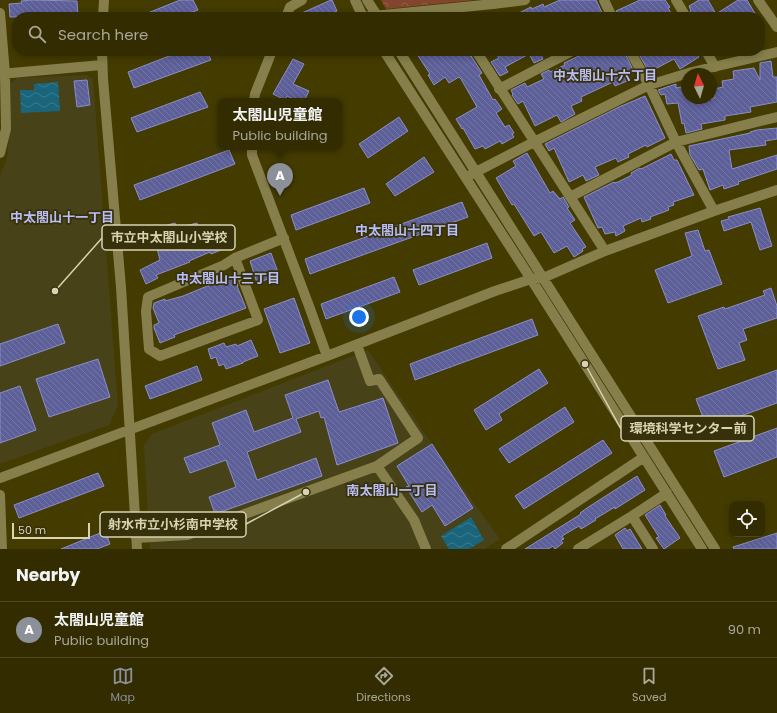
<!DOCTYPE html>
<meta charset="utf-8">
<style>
:root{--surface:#322c00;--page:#3a340a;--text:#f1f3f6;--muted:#a8a799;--line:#4d4822;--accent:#8c9099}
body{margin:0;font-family:Poppins,"Noto Sans JP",sans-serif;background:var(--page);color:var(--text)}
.controls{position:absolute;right:12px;bottom:12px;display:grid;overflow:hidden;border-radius:8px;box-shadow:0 2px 6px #0003}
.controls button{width:36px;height:36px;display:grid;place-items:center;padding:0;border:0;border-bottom:1px solid var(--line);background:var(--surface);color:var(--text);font:20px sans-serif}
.compass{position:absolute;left:681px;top:68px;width:36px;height:36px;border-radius:50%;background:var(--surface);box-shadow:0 2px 6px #0003;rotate:355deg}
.scale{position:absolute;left:12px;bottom:10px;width:78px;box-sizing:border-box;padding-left:4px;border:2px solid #d8d3b1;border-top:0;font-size:11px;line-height:14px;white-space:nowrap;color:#d8d3b1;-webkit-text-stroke:3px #36310b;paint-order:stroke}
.you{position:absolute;left:359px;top:317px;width:14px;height:14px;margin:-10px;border:3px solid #fff;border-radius:50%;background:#1a73e8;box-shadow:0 0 0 6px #1a73e833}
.badge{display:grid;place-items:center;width:26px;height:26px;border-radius:50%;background:var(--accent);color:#fff;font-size:13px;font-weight:700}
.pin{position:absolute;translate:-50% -33px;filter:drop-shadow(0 1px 2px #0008)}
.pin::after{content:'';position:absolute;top:21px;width:14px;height:12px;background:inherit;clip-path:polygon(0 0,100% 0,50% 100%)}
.popup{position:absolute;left:218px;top:98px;width:124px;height:52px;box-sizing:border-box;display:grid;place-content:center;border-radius:8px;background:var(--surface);filter:drop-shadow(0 1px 3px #0005);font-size:13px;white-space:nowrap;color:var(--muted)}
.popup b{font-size:15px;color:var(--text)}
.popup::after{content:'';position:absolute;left:50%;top:100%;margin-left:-8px;border:8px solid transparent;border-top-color:var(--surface)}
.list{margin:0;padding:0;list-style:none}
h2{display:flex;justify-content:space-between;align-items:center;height:52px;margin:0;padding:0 16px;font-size:17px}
h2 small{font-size:13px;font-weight:400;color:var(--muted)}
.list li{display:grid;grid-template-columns:26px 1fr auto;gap:12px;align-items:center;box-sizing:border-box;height:56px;padding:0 16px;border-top:1px solid var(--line)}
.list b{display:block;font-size:15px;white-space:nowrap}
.list p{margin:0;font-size:13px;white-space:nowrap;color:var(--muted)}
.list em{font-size:13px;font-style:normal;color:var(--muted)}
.icon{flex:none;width:22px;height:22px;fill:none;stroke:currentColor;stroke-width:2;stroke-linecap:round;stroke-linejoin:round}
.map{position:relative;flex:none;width:777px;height:549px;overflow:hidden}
.search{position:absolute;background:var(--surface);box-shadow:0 2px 6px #0003;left:12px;right:12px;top:12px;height:44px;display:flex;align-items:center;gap:10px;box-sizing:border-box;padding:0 14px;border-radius:16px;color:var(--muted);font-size:15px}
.sheet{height:108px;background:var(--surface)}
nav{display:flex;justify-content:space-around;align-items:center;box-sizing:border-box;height:56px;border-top:1px solid var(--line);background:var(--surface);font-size:11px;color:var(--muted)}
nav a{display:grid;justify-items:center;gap:2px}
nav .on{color:var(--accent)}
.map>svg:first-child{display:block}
.built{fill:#484218}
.park{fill:url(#park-crowns)}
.water{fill:url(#water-waves)}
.building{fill:url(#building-back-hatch);stroke:#8a8ecb}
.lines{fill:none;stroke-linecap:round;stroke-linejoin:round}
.minor{stroke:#867f4c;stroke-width:10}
.labels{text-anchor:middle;stroke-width:3.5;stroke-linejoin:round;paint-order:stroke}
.neighbourhood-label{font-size:13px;font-weight:bold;fill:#babef7;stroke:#36310b}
.leader{fill:none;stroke:#d8d3b1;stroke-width:1.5}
.callout-dot{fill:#d8d3b1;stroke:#36310b;stroke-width:1.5}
.callout{fill:#36310b;stroke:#d8d3b1;stroke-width:1.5}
.callout-label{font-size:13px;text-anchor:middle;font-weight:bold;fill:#d8d3b1}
</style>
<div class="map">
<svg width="777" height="549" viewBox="0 0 777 549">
<defs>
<pattern id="park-crowns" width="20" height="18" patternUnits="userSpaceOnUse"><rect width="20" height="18" fill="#83452e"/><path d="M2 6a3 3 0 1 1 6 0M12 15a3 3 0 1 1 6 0" fill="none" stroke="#945f4a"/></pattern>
<pattern id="water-waves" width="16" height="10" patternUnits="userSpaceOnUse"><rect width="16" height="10" fill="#1a657b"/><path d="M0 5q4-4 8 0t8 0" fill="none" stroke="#3b7a8b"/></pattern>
<pattern id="building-back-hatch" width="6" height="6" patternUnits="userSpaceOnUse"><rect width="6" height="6" fill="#5d5f99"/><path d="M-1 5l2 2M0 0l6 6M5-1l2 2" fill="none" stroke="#7475a5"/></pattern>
</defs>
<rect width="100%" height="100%" fill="#433b00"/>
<path class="built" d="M87,75L93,79L118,406L109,425L0,464V176L7,158L10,129L11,83L17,78Z
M368,350L432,444L500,539L485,549H150L144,445L152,434Z"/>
<path class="park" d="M381,0H475L386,9Z"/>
<path class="water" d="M58,82L60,111L21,113L20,90H34V84Z
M471,517L484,540L469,549H449L441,536Z"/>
<path class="building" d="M31,0L77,1L78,16L10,17L9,4L22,3L21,1Z
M180,0H193L198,10L179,17H138Z
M331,0H332L337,11L324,17H293Z
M560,0H596L604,17H511L531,7L532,9L543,4L544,7Z
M640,0H665L670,7L668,8L671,13L664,17H618L616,11Z
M699,0H708L716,14L738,0H747L757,17H693L690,11H691L689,6Z
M182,51H207L211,60L134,88L128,72Z
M415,51H468L482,73L479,75L493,100L495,99L502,109L496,113L505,127L509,125L514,133L512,134L514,137L502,144L500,141L485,149L483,146L475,149L463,128L462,129L456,119L477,107L461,79L459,77L449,83L445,77L434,85L428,75L430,74Z
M494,51H539L543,59L534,63L529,54L505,67L508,72L500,76L491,62L499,58Z
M585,51H624L634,72L625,76L627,81L615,86L613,82L581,97L582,101L571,106L575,114L561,122L557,115L535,126L523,101L518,104L512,95L513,94L511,90L525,83L527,87L544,79L541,74L549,70L550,72L565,65L564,63L581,55L580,54Z
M637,51H695L699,57L680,69L674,59L649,72Z
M293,59L304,64L293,84L309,91L304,101H297L287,96L285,100L273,94Z
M771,61L773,77H777V102L750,107L751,112L725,116V120L701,124L702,129L686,133L684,123L682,124L678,103L667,104L665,94L661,95L658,90L676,84V88L687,86V98H715L714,89L723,87L722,81L734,79L733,71L754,68L760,80V63Z
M87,80L90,105L77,107L74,81Z
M200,92L208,107L137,132L131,118Z
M645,96L665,138L647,147L646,145L628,154L629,157L618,162L616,158L595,167L599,175L586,181L583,175L569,182L554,148L549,151L545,144L619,107Z
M399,117L408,131L368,158L359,144Z
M777,128V139L765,141L766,145L729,150L732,169L777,155V169L738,182L739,184L724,189L723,185L710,190L703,169L699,170L690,155L689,146L750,133V132L757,130Z
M229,150L235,164L140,200L134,185Z
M527,153L550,193L553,191L560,199L563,197L569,207L567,208L575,220L570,223L586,247L582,249L583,251L574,257L567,246L554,253L541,232L534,236L514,204L512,205L496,178L516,166L513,161Z
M671,154L674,160H677L694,195L673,202L674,205L668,207L669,210L650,217L651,219L642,222L641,218L623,226L625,231L616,236L615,232L605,234L602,227L598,228L584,197L614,182V183L618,182L632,175L631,173L640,168L641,169Z
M424,157L434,172L395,196L386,184Z
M364,188L370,203L296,230L291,215Z
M462,202L468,217L310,274L305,259Z
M760,208L772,246L760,250L751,222L724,231L721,221L729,219L728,217Z
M175,223L177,228L197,223L203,243L222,236L226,248L211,254L210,252L189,261L190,262L156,275L158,278L146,284L140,270L160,260L152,229Z
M698,230L705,251L709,250L722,284L668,303L655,270L692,256L685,233Z
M487,243L492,258L419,285L413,270Z
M271,253L279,275L257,283L250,261Z
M234,275L238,286H237L246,308L174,335L175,337L160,343L154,328V325L159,323L153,308L154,303L165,299V301L183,296Z
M394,277L400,292L326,319L321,304Z
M771,288L777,306V318L743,329L747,340L739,343L745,360L718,369L698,316L724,307L725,309L765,295L763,291Z
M294,298L310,343L280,353L264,309Z
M532,319L538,335L415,380L410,364Z
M58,324L65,343L0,366V344Z
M251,340L258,356L243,362V363L226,369L224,364L219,366L216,357L211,359L208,349L224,343L226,347L236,344L237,346Z
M98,359L110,397L49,417L36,379Z
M197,366L202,380L150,399L145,386Z
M539,369L548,383L499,414L502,420L486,430L474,410Z
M777,370V403L707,428L696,399Z
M328,380L339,412L383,398L398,443L337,465L324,417L321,418L319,411L296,419L301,432L247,452L257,480L316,458L322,476L215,514L209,497L236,487L226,460L190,473L184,458L220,445L212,423L246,410L254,432L293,418L285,395Z
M20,386L36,430L0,443V393Z
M565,407L574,422L509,463L499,449Z
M777,428V457L724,477L714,451Z
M603,440L612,453L524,509L515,496Z
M432,444L473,508L445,526L432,505L422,512L406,487L409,486L397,466Z
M98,473L104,486L19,518L14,505Z
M637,476L645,490L615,509V507L595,519L596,520L581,529L579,526L562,536L564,539L561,540L563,543L555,549L553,546L548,549H525L581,514L580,513L590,506Z
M660,505L666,515L665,516L680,538L664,549L656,538L659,537L645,515Z
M625,528L627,531L630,529L642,549H623L615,535Z
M105,531L110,544L97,549H61Z
M777,533V549H734L733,547Z"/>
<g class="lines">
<path class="minor" d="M355,0L363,17
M367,0L378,17
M604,0L612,17
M676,0L686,17
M758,0L777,27
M0,13L5,74L6,129L0,153
M103,17L104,0
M286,17L290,7L302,0
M363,17L493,4L525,0
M102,51L103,79L121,287L137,549
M384,51L531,279L702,549
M399,51L715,549
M476,51L605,251
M630,51L649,85L676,142L714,211
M706,51L715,67
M0,74L102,65
M499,89L572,51
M254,101L255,94L272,51
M252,147V155L309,306L327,356
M470,175L534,142L649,85L692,72L777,52
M570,197L676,142L777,117
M235,258L258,320L160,356L149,349L146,311L148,297L224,265L235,258L284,238
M357,345L370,381L379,379L418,438L377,466
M0,478L327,356L495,291L531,279L543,278L605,251L714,211L777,190
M0,495L2,549
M136,538L187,535L377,466L414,520L426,549
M506,549L644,457
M578,549L632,516
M653,549L632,516L667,493"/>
</g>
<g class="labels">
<g class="neighbourhood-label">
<text x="605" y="80">中太閤山十六丁目</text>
<text x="62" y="222">中太閤山十一丁目</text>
<text x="407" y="235">中太閤山十四丁目</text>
<text x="228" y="283">中太閤山十三丁目</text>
<text x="392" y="495">南太閤山一丁目</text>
</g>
</g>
<path class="leader" d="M55 291L102 238M585 364L621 429M306 492L246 524"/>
<g class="callout-dot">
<circle cx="55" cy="291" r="4"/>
<circle cx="585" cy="364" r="4"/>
<circle cx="306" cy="492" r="4"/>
</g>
<g class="callout">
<rect x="102" y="225" width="133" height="25" rx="4"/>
<rect x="621" y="416" width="133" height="25" rx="4"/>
<rect x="100" y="512" width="146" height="25" rx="4"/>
</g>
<g class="callout-label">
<text x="169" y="242">市立中太閤山小学校</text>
<text x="688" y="433">環境科学センター前</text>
<text x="173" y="529">射水市立小杉南中学校</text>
</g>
</svg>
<div class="controls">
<button><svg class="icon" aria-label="locate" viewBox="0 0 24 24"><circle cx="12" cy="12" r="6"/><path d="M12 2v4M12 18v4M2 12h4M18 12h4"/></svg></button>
</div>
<svg class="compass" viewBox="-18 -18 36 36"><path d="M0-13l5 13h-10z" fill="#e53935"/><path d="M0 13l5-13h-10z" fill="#a8a799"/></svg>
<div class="scale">50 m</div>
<div class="you"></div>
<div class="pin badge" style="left:280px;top:196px">A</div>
<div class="popup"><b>太閤山児童館</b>Public building</div>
<div class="search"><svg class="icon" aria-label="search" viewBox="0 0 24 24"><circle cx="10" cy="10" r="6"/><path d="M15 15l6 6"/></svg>Search here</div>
</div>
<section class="sheet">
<h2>Nearby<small></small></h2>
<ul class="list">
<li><span class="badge">A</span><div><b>太閤山児童館</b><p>Public building</p></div><em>90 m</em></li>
</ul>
</section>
<nav>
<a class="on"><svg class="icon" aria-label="map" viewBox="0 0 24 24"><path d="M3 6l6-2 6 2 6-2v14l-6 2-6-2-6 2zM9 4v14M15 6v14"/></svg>Map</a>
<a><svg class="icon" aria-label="directions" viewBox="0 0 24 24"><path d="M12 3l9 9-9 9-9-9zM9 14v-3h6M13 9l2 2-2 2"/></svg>Directions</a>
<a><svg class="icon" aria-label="saved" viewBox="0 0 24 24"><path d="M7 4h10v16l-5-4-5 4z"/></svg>Saved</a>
</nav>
